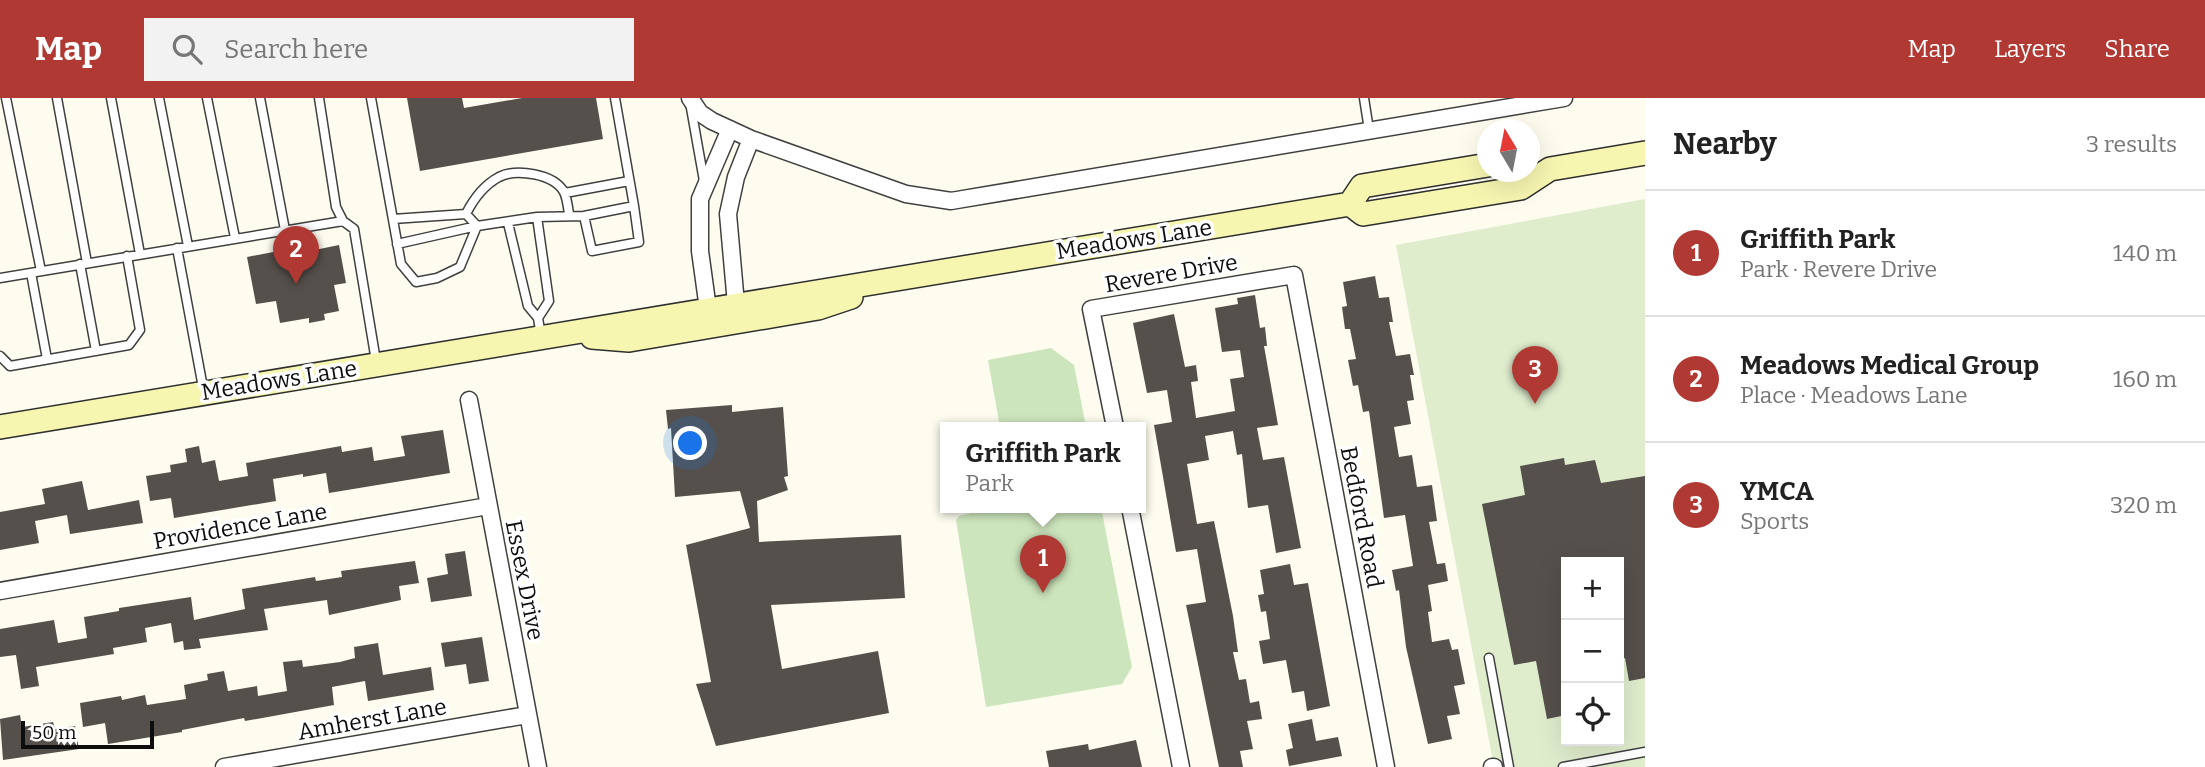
<!DOCTYPE html>
<meta charset="utf-8">
<style>
:root{--surface:#fff;--page:#f2f2f2;--text:#222;--muted:#767676;--line:#e0e0e0;--accent:#b03933}
body{margin:0;font-family:Bitter,serif;background:var(--page);color:var(--text)}
.controls{position:absolute;right:21px;bottom:21px;display:grid;overflow:hidden;border-radius:0px;box-shadow:0 7px 28px #0002}
.controls button{width:63px;height:63px;display:grid;place-items:center;padding:0;border:0;border-bottom:2px solid var(--line);background:var(--surface);color:var(--text);font:35px sans-serif}
.compass{position:absolute;left:1477px;top:21px;width:63px;height:63px;border-radius:50%;background:var(--surface);box-shadow:0 7px 28px #0002;rotate:350deg}
.scale{position:absolute;left:21px;bottom:18px;width:133px;box-sizing:border-box;padding-left:7px;border:4px solid #0d0d0d;border-top:0;font-size:19px;line-height:24px;white-space:nowrap;color:#0d0d0d;-webkit-text-stroke:5px #fff;paint-order:stroke}
.you{position:absolute;left:691px;top:346px;width:24px;height:24px;margin:-18px;border:5px solid #fff;border-radius:50%;background:#1a73e8;box-shadow:0 0 0 10px #1a73e833}
.badge{display:grid;place-items:center;width:46px;height:46px;border-radius:50%;background:var(--accent);color:#fff;font-size:23px;font-weight:700}
.pin{position:absolute;translate:-50% -58px;filter:drop-shadow(0 2px 4px #0008)}
.pin::after{content:'';position:absolute;top:37px;width:24px;height:21px;background:inherit;clip-path:polygon(0 0,100% 0,50% 100%)}
.popup{position:absolute;left:940px;top:324px;width:206px;height:91px;box-sizing:border-box;display:grid;place-content:center;border-radius:0px;background:var(--surface);filter:drop-shadow(0 2px 5px #0005);font-size:23px;white-space:nowrap;color:var(--muted)}
.popup b{font-size:26px;color:var(--text)}
.popup::after{content:'';position:absolute;left:50%;top:100%;margin-left:-14px;border:14px solid transparent;border-top-color:var(--surface)}
.list{margin:0;padding:0;list-style:none}
h2{display:flex;justify-content:space-between;align-items:center;height:91px;margin:0;padding:0 28px;font-size:30px}
h2 small{font-size:23px;font-weight:400;color:var(--muted)}
.list li{display:grid;grid-template-columns:46px 1fr auto;gap:21px;align-items:center;box-sizing:border-box;height:126px;padding:0 28px;border-top:2px solid var(--line)}
.list b{display:block;font-size:26px;white-space:nowrap}
.list p{margin:0;font-size:23px;white-space:nowrap;color:var(--muted)}
.list em{font-size:23px;font-style:normal;color:var(--muted)}
.icon{flex:none;width:38px;height:38px;fill:none;stroke:currentColor;stroke-width:2;stroke-linecap:round;stroke-linejoin:round}
.map{position:relative;flex:none;width:1645px;height:669px;overflow:hidden}
header{display:flex;align-items:center;gap:42px;box-sizing:border-box;height:98px;padding:0 35px;background:var(--accent);color:#fff}
header strong{font-size:33px}
nav{display:flex;gap:38px;margin-inline-start:auto;font-size:24px}
.search{width:490px;height:63px;background:var(--page);display:flex;align-items:center;gap:18px;box-sizing:border-box;padding:0 24px;border-radius:0px;color:var(--muted);font-size:26px}
main{display:flex}
aside{flex:1;background:var(--surface)}
.map>svg:first-child{display:block}
.green{fill:#cde5bc}
.pitch{fill:#dfedcd;fill-rule:evenodd}
.building{fill:#55504b}
.lines{fill:none;stroke-linecap:round;stroke-linejoin:round}
.lane-casing{stroke:#404040;stroke-width:11}
.street-casing{stroke:#404040;stroke-width:19}
.secondary-casing{stroke:#2f2f2f;stroke-width:26}
.lane{stroke:#fff;stroke-width:8}
.street{stroke:#fff;stroke-width:16}
.secondary{stroke:#f7f6b1;stroke-width:23}
.labels{text-anchor:middle;stroke-width:7;stroke-linejoin:round;paint-order:stroke}
.street-label{font-size:23px;fill:#0d0d0d;stroke:#fff}
</style>
<header>
<strong>Map</strong>
<div class="search"><svg class="icon" aria-label="search" viewBox="0 0 24 24"><circle cx="10" cy="10" r="6"/><path d="M15 15l6 6"/></svg>Search here</div>
<nav><a>Map</a><a>Layers</a><a>Share</a></nav>
</header>
<main>
<div class="map">
<svg width="1645" height="669" viewBox="0 0 1645 669">
<rect width="100%" height="100%" fill="#fdfcef"/>
<path class="green" d="M1051,250L1074,267L1086,329H1000L988,262Z
M995,409H1101L1132,569L1122,586L986,609L956,422L959,418Z"/>
<path class="pitch" d="M1645,101V669H1494L1396,147ZM1566,464H1619V643H1566Z"/>
<path class="building" d="M407,0H462L464,10L522,0H596L603,41L420,73Z
M339,147L346,185L334,187L339,213L324,216L325,222L309,225V220L280,225L276,203L256,206L247,159L304,148L305,154Z
M1375,178L1379,200L1389,199L1393,224H1389L1396,258L1410,256L1414,277H1410L1414,302L1407,303L1411,326L1394,329L1399,359L1412,357L1417,389L1432,387L1437,423L1429,424L1437,466L1445,465L1448,483L1428,487L1432,513L1428,514L1432,544L1449,541L1452,552L1458,551L1465,586L1454,588L1460,616L1447,618L1452,641L1428,646L1406,549L1399,492L1396,493L1392,472L1413,468L1405,417L1384,420L1369,313L1363,314L1358,287L1353,288L1348,262L1356,261L1350,231H1345L1342,209L1347,208L1343,184Z
M1255,197L1260,230L1265,229L1267,248H1264L1278,327L1257,330L1263,362L1284,359L1301,450L1276,455L1268,407L1248,410L1242,356L1237,357L1233,333L1205,338L1209,362L1187,366L1197,426L1214,423L1233,518L1238,554H1233L1239,582L1246,581L1250,605L1259,603L1262,621L1247,623L1253,651L1240,653L1243,669H1219L1186,507L1206,504L1197,451L1176,454L1154,327L1172,324L1167,292L1147,295L1133,225L1174,216L1185,269L1196,267L1198,283L1191,284L1196,320L1235,313L1230,281L1244,279L1240,252L1222,254L1215,210L1238,206L1237,200Z
M732,307V314L783,309L788,378L784,379L788,392L757,403L759,444L901,437L905,500L771,507L782,571L878,553L889,615L716,648L696,586L711,584L686,447L750,430L740,393L675,399L671,330L668,331L666,312Z
M443,332L450,375L329,395L326,375L303,379V376L273,381L276,403L174,420L171,400L150,403L146,378L171,374L170,367L187,364L185,351L199,348L202,365L215,362L219,383L248,378L246,365L341,348L342,354L372,349L374,363L405,358L401,338Z
M1564,360L1565,367L1595,362L1601,385L1645,378V580L1629,583L1625,560L1619,562V464H1566V617L1547,621L1536,563L1514,567L1482,406L1525,397L1520,368Z
M82,383L88,412L139,402L143,425L70,436L67,417L35,423L39,445L0,452V414L45,406L42,391Z
M465,453L472,498L431,504L427,480L448,476L445,456Z
M415,463L419,485L399,488L401,502L329,517L327,502L264,511L268,532L199,541L201,550L184,552L183,543L174,545L171,525L145,530L147,544L113,550L114,556L36,569L39,588L21,591L16,557L0,559V531L54,522L58,545L87,540L84,519L119,513V510L191,499L194,522L245,511L242,491L315,479L316,483L342,479L341,473Z
M1290,466L1294,487L1308,485L1330,608L1307,613L1304,593L1292,595L1286,562L1263,566L1259,543L1270,541L1266,513L1261,514L1258,497L1264,496L1260,472Z
M482,539L489,583L469,586L466,566L445,569L441,545Z
M378,545L383,577L431,569L434,592L368,603L365,583L332,589L334,607L245,623L244,620L182,632V634L108,646L105,625L83,629L80,605L121,598L122,602L145,597L147,607L186,601L184,587L208,582L207,576L224,573L228,593L257,588L258,598L287,593L283,564L302,562L303,569L340,564L355,560L354,549Z
M20,617L22,629L53,624L55,631L75,628L79,651L3,662L0,621Z
M1312,621L1316,643L1338,639L1342,658L1289,668L1286,652L1293,650L1288,626Z
M1136,642L1142,669H1049L1046,653L1088,646L1089,652Z"/>
<g class="lines">
<defs>
<path id="lane" d="M6,0L41,173
M57,0L87,165
M111,0L140,156
M159,0L188,148
M207,0L235,140
M260,0L285,132
M319,0L336,109L343,123L354,131L376,263
M371,0L401,166L416,184L437,180L460,169L477,128L537,119L584,118L634,108L639,144L592,153L584,118
M615,0L634,108
M1364,0L1369,32
M691,10L704,83
M565,95L629,83
M537,119L549,203L538,220
M393,121L466,116C473,102 484,87 499,79C517,70 554,76 564,94C567,100 568,109 569,116
M508,125L528,208L538,220L541,238
M397,146L477,128L466,116
M177,150L204,295
M80,166L96,253
M31,175L47,261
M0,180L343,123
M0,258L10,268L129,247L140,232L127,158
M1489,560L1509,669
M1563,669L1645,654"/>
<path id="street" d="M690,0L700,15L712,23L751,41L906,96L951,103L1564,0
M736,206L728,116L736,79L751,41
M708,211L700,153V101L730,31
M469,302L538,669
M1115,329L1091,211L1294,177L1386,669
M1130,409L1181,669
M0,493L488,408
M224,669L527,617
M1492,669H1494"/>
<path id="secondary" d="M1350,106L1362,88L1488,67
M592,239L629,242L818,210L851,199
M0,329L1350,106L1363,116L1521,90L1550,71L1645,55"/>
</defs>
<use href="#lane" class="lane-casing"/>
<use href="#street" class="street-casing"/>
<use href="#secondary" class="secondary-casing"/>
<use href="#lane" class="lane"/>
<use href="#street" class="street"/>
<use href="#secondary" class="secondary"/>
</g>
<g class="labels">
<g class="street-label">
<text transform="translate(1134 141) rotate(-9)" y="8">Meadows Lane</text>
<text transform="translate(1171 175) rotate(-10)" y="8">Revere Drive</text>
<text transform="translate(279 282) rotate(-9)" y="8">Meadows Lane</text>
<text transform="translate(1362 419) rotate(79)" y="8">Bedford Road</text>
<text transform="translate(240 428) rotate(-10)" y="8">Providence Lane</text>
<text transform="translate(525 482) rotate(79)" y="8">Essex Drive</text>
<text transform="translate(372 621) rotate(-10)" y="8">Amherst Lane</text>
</g>
</g>
</svg>
<div class="controls">
<button>+</button>
<button>−</button>
<button><svg class="icon" aria-label="locate" viewBox="0 0 24 24"><circle cx="12" cy="12" r="6"/><path d="M12 2v4M12 18v4M2 12h4M18 12h4"/></svg></button>
</div>
<svg class="compass" viewBox="-18 -18 36 36"><path d="M0-13l5 13h-10z" fill="#e53935"/><path d="M0 13l5-13h-10z" fill="#767676"/></svg>
<div class="scale">50 m</div>
<div class="you"></div>
<div class="pin badge" style="left:1043px;top:495px">1</div>
<div class="popup"><b>Griffith Park</b>Park</div>
<div class="pin badge" style="left:296px;top:186px">2</div>
<div class="pin badge" style="left:1535px;top:306px">3</div>
</div>
<aside>
<h2>Nearby<small>3 results</small></h2>
<ul class="list">
<li><span class="badge">1</span><div><b>Griffith Park</b><p>Park · Revere Drive</p></div><em>140 m</em></li>
<li><span class="badge">2</span><div><b>Meadows Medical Group</b><p>Place · Meadows Lane</p></div><em>160 m</em></li>
<li><span class="badge">3</span><div><b>YMCA</b><p>Sports</p></div><em>320 m</em></li>
</ul>
</aside>
</main>
